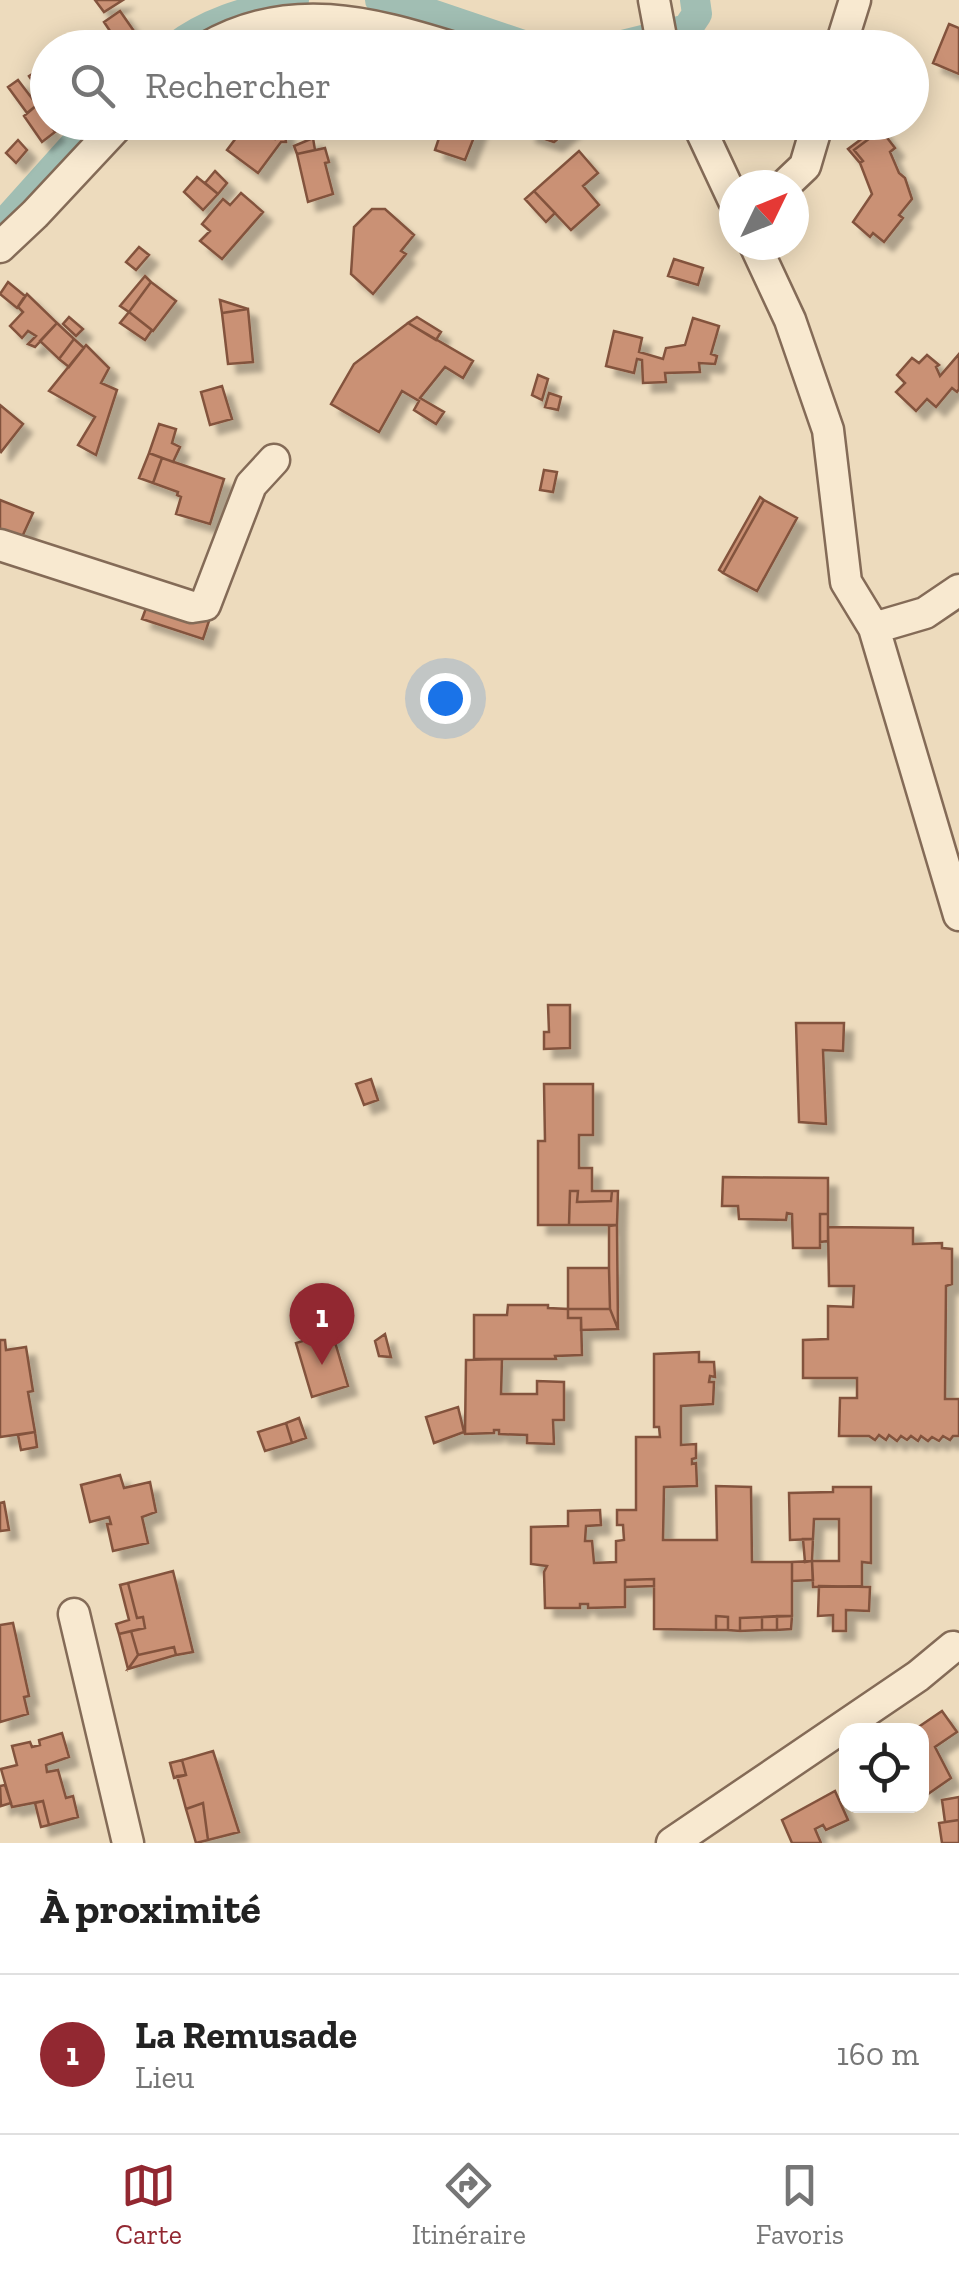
<!DOCTYPE html>
<html lang="fr">
<meta charset="utf-8">
<style>
:root{--surface:#fff;--page:#f2f2f2;--text:#222;--muted:#767676;--line:#e0e0e0;--accent:#922831}
body{margin:0;font-family:"Zilla Slab",serif;background:var(--page);color:var(--text)}
.controls{position:absolute;right:30px;bottom:30px;display:grid;overflow:hidden;border-radius:20px;box-shadow:0 5px 25px #0003}
.controls button{width:90px;height:90px;display:grid;place-items:center;padding:0;border:0;border-bottom:2px solid var(--line);background:var(--surface);color:var(--text);font:50px sans-serif}
.compass{position:absolute;left:719px;top:170px;width:90px;height:90px;border-radius:50%;background:var(--surface);box-shadow:0 5px 25px #0003;rotate:47deg}
.you{position:absolute;left:445px;top:698px;width:35px;height:35px;margin:-25px;border:8px solid #fff;border-radius:50%;background:#1a73e8;box-shadow:0 0 0 15px #1a73e833}
.badge{display:grid;place-items:center;width:65px;height:65px;border-radius:50%;background:var(--accent);color:#fff;font-size:32px;font-weight:700}
.pin{position:absolute;translate:-50% -82px;filter:drop-shadow(0 2px 5px #0008)}
.pin::after{content:'';position:absolute;top:52px;width:35px;height:30px;background:inherit;clip-path:polygon(0 0,100% 0,50% 100%)}
.list{margin:0;padding:0;list-style:none}
h2{display:flex;justify-content:space-between;align-items:center;height:130px;margin:0;padding:0 40px;font-size:42px}
h2 small{font-size:32px;font-weight:400;color:var(--muted)}
.list li{display:grid;grid-template-columns:65px 1fr auto;gap:30px;align-items:center;box-sizing:border-box;height:160px;padding:0 40px;border-top:2px solid var(--line)}
.list b{display:block;font-size:38px;white-space:nowrap}
.list p{margin:0;font-size:32px;white-space:nowrap;color:var(--muted)}
.list em{font-size:32px;font-style:normal;color:var(--muted)}
.icon{flex:none;width:55px;height:55px;fill:none;stroke:currentColor;stroke-width:2;stroke-linecap:round;stroke-linejoin:round}
.map{position:relative;flex:none;width:959px;height:1843px;overflow:hidden}
.search{position:absolute;background:var(--surface);box-shadow:0 5px 25px #0003;left:30px;right:30px;top:30px;height:110px;display:flex;align-items:center;gap:25px;box-sizing:border-box;padding:0 35px;border-radius:55px;color:var(--muted);font-size:38px}
.sheet{height:290px;background:var(--surface)}
nav{display:flex;justify-content:space-around;align-items:center;box-sizing:border-box;height:140px;border-top:2px solid var(--line);background:var(--surface);font-size:28px;color:var(--muted)}
nav a{display:grid;justify-items:center;gap:5px}
nav .on{color:var(--accent)}
.map>svg:first-child{display:block}
.lines{fill:none;stroke-linecap:round;stroke-linejoin:round}
.canal{stroke:#a1beb3;stroke-width:30}
.building{fill:#ca9174;stroke:#83533d;stroke-width:2.5;filter:url(#shadow)}
.minor-casing{stroke:#846b57;stroke-width:35}
.minor{stroke:#f8e9d0;stroke-width:30}
</style>
<div class="map">
<svg width="959" height="1843" viewBox="0 0 959 1843">
<defs>
<filter id="shadow"><feDropShadow dx="9" dy="9" stdDeviation="2.5" flood-color="#0004"/></filter>
</defs>
<rect width="100%" height="100%" fill="#eddbbd"/>
<g class="lines">
<path class="canal" d="M380,0L399,3L532,48
M174,48C210,20 251,11 294,0
M610,48L687,29L697,14L695,0
M0,228L95,122"/>
</g>
<path class="building" d="M95,0H123L104,12Z
M120,11L136,34L120,46L104,22Z
M949,24L959,28V74L933,63Z
M329,30H347L346,48H328Z
M37,71L48,86V104L29,76Z
M18,80L37,105L27,113L8,87Z
M37,105L55,132L42,142L24,116Z
M248,122H255L274,138L273,127L284,126L286,142H281L258,173L227,150Z
M434,122H480L465,160L435,150L441,132L432,128Z
M530,122H578L554,142L527,133Z
M878,126L895,148L890,152L899,173L905,178L912,199L899,215L903,218L884,242L873,233L870,237L853,222L872,194L860,163L863,161L854,150L874,135L871,132Z
M871,132L874,135L854,150L863,161L860,163L848,149Z
M313,138L315,150L297,154L294,146Z
M18,140L27,150L16,163L6,153Z
M325,148L329,162L325,163L333,194L308,202L297,154Z
M579,151L598,173L583,186L599,205L571,230L534,191Z
M215,171L227,183L218,194L205,183Z
M197,177L218,194L203,210L184,192Z
M534,191L555,213L546,222L525,199Z
M241,193L263,212L222,259L200,241L210,231L202,224L223,199L230,205Z
M372,209H385L414,235L401,251L406,254L373,294L351,274L354,227Z
M139,247L149,255L136,270L126,262Z
M674,259L703,268L698,285L668,276Z
M145,276L151,282L129,312L120,306Z
M8,282L25,296L17,308L0,294Z
M151,282L176,301L153,331L129,312Z
M27,294L57,323L35,347L28,344L36,336L28,331L22,338L10,326L23,312L18,307Z
M220,300L248,309L222,313Z
M248,309L253,362L228,364L222,313Z
M129,312L152,330L145,340L120,323Z
M69,317L83,329L76,336L63,324Z
M417,317L441,332L436,340L408,323Z
M693,318L719,326L711,354L717,356L715,364L699,363L700,372L665,373L666,382L643,383L642,360L637,359L634,373L606,366L614,331L642,338L639,352L663,359L666,348L685,345Z
M57,323L74,339L59,359L40,341Z
M408,323L473,361L463,378L445,367L420,398L444,412L436,424L414,410L419,401L402,391L379,432L331,404L354,364Z
M74,339L84,348L69,367L59,359Z
M86,345L109,368L101,383L117,390L96,455L78,445L95,417L49,391Z
M959,354V389L957,392L952,388L936,407L927,399L916,411L896,392L905,383L897,375L912,358L919,363L927,355L939,365L936,367L940,376Z
M538,375L548,379L542,400L532,395Z
M222,386L232,419L210,425L201,392Z
M549,393L561,397L558,410L545,407Z
M0,405L23,424L1,452L0,451Z
M159,424L176,429L172,443L180,447L173,462L149,453Z
M149,453L162,458L153,483L139,478Z
M162,458L224,479L210,524L176,514L181,497L177,495L178,492L153,483Z
M544,470L557,472L553,492L540,490Z
M760,497L764,500L723,573L719,570Z
M0,500L33,513L22,537L0,530Z
M764,500L797,518L757,591L723,573Z
M149,600L209,621L203,639L142,619Z
M548,1005H570V1048L544,1049V1032H549Z
M796,1023H844L843,1051L823,1050L826,1124L799,1122Z
M371,1079L378,1100L364,1105L356,1084Z
M544,1084H593V1135H579V1168H592V1191H612L611,1201L577,1202L578,1191H570L569,1225H538V1141H545Z
M723,1177L828,1178V1214H820V1248H793L792,1214L787,1213L786,1220L739,1219L738,1206H722Z
M570,1191H578L577,1202L611,1201L612,1191H618L617,1225H569Z
M820,1214H828V1241L820,1242Z
M617,1225L618,1329L610,1309L609,1268V1226Z
M828,1227L913,1228V1244L942,1243V1248L952,1249V1284L946,1286L945,1399H959V1436H953L950,1440L943,1436L939,1441L932,1437L928,1441L921,1436L918,1441L911,1436L907,1440L901,1436L897,1441L889,1435L886,1440L879,1435L875,1440L869,1436H839L840,1398H857V1378H803V1340L828,1339V1306L853,1307L854,1286H829Z
M568,1268H609L610,1309H568Z
M508,1305H548V1308L568,1309V1318H581L582,1355L555,1356L556,1359H474V1315H507Z
M568,1309H610L618,1329L581,1330V1318H568Z
M332,1332L348,1386L312,1397L296,1343Z
M385,1334L391,1357L379,1356L375,1341Z
M0,1340H5L6,1350L26,1347L33,1391L28,1392L35,1432L0,1437Z
M699,1352V1362H714L715,1377L710,1376L709,1382H714L713,1404L681,1406V1445L696,1444V1458L692,1459V1464L696,1463L697,1486L664,1487L663,1540H717L716,1486L751,1487L752,1562H792V1616L740,1618V1631L728,1630V1617L716,1616V1630L654,1629V1579L625,1580V1607L588,1608V1604H580V1608H545L544,1572L547,1566L531,1564V1527L568,1526V1511L600,1510L601,1525L586,1526L585,1541H592L594,1563L616,1562V1541L624,1540L623,1525H617V1510H636V1437H660L659,1427H654V1354Z
M502,1359L501,1394H537V1381L564,1382V1420H553L554,1444L527,1443V1435L499,1434V1430H494V1433L465,1434L466,1360Z
M458,1407L464,1432L434,1443L426,1417Z
M299,1418L306,1438L292,1443L286,1423Z
M286,1423L292,1443L265,1451L258,1432Z
M35,1432L37,1447L21,1450L18,1435Z
M120,1475L124,1488L150,1482L156,1512L142,1517L148,1543L113,1551L107,1524H111L109,1517L90,1522L81,1485Z
M833,1487H871V1563L862,1562V1586L813,1587L812,1561H839V1519H814L813,1539L790,1540L789,1493L833,1492Z
M4,1502L9,1530L0,1531V1503Z
M803,1539H813L812,1561L805,1562Z
M812,1561L813,1580L792,1581V1562Z
M173,1571L193,1652L176,1655L174,1647L138,1655L131,1631L145,1628L143,1617L137,1618L128,1583Z
M654,1579V1586L625,1587V1580Z
M128,1583L137,1618L143,1617L145,1628L119,1634L116,1624L129,1620L120,1585Z
M819,1586L870,1587L869,1611L846,1610V1631H833V1615L818,1616Z
M716,1616L728,1617V1630H716Z
M777,1616H792L791,1629L777,1630Z
M777,1616V1630H762V1617Z
M762,1617V1630L740,1631V1618Z
M13,1623L29,1696L24,1697L28,1714L0,1722V1625Z
M131,1631L138,1655L128,1669L119,1634Z
M174,1647L176,1655L128,1669L138,1655Z
M942,1711L957,1732L935,1747L951,1778L928,1794L922,1785V1730H914Z
M62,1733L69,1757L46,1765L47,1772L58,1770L66,1798L73,1796L78,1817L49,1825L43,1801L12,1807L1,1769L17,1765L12,1746L30,1742L32,1747L40,1745L39,1740Z
M213,1751L239,1832L208,1840L203,1803L186,1809L177,1776L186,1775L182,1760Z
M182,1760L186,1775L174,1778L170,1763Z
M5,1785L11,1803L1,1806L0,1786Z
M835,1791L848,1820L826,1830L823,1825L815,1829L821,1843H792L782,1820Z
M959,1797V1820L945,1822L942,1800Z
M43,1801L49,1825L41,1827L35,1803Z
M203,1803L208,1840L196,1843L186,1809Z
M959,1820V1843H942L939,1823Z"/>
<g class="lines">
<defs>
<path id="minor" d="M654,0L663,48
M206,48C289,0 370,22 454,48
M840,48L855,0
M697,122L734,201
M785,185L805,166L818,122
M755,245L790,320L828,430L846,582L874,628L959,915
M0,247L35,214L121,122
M0,545L192,607L205,605L251,485L274,460
M874,628L925,613L959,590
M74,1614L128,1843
M672,1843L918,1676L953,1647"/>
</defs>
<use href="#minor" class="minor-casing"/>
<use href="#minor" class="minor"/>
</g>
</svg>
<div class="controls">
<button><svg class="icon" aria-label="locate" viewBox="0 0 24 24"><circle cx="12" cy="12" r="6"/><path d="M12 2v4M12 18v4M2 12h4M18 12h4"/></svg></button>
</div>
<svg class="compass" viewBox="-18 -18 36 36"><path d="M0-13l5 13h-10z" fill="#e53935"/><path d="M0 13l5-13h-10z" fill="#767676"/></svg>
<div class="you"></div>
<div class="pin badge" style="left:322px;top:1365px">1</div>
<div class="search"><svg class="icon" aria-label="search" viewBox="0 0 24 24"><circle cx="10" cy="10" r="6"/><path d="M15 15l6 6"/></svg>Rechercher</div>
</div>
<section class="sheet">
<h2>À proximité<small></small></h2>
<ul class="list">
<li><span class="badge">1</span><div><b>La Remusade</b><p>Lieu</p></div><em>160 m</em></li>
</ul>
</section>
<nav>
<a class="on"><svg class="icon" aria-label="map" viewBox="0 0 24 24"><path d="M3 6l6-2 6 2 6-2v14l-6 2-6-2-6 2zM9 4v14M15 6v14"/></svg>Carte</a>
<a><svg class="icon" aria-label="directions" viewBox="0 0 24 24"><path d="M12 3l9 9-9 9-9-9zM9 14v-3h6M13 9l2 2-2 2"/></svg>Itinéraire</a>
<a><svg class="icon" aria-label="saved" viewBox="0 0 24 24"><path d="M7 4h10v16l-5-4-5 4z"/></svg>Favoris</a>
</nav>
